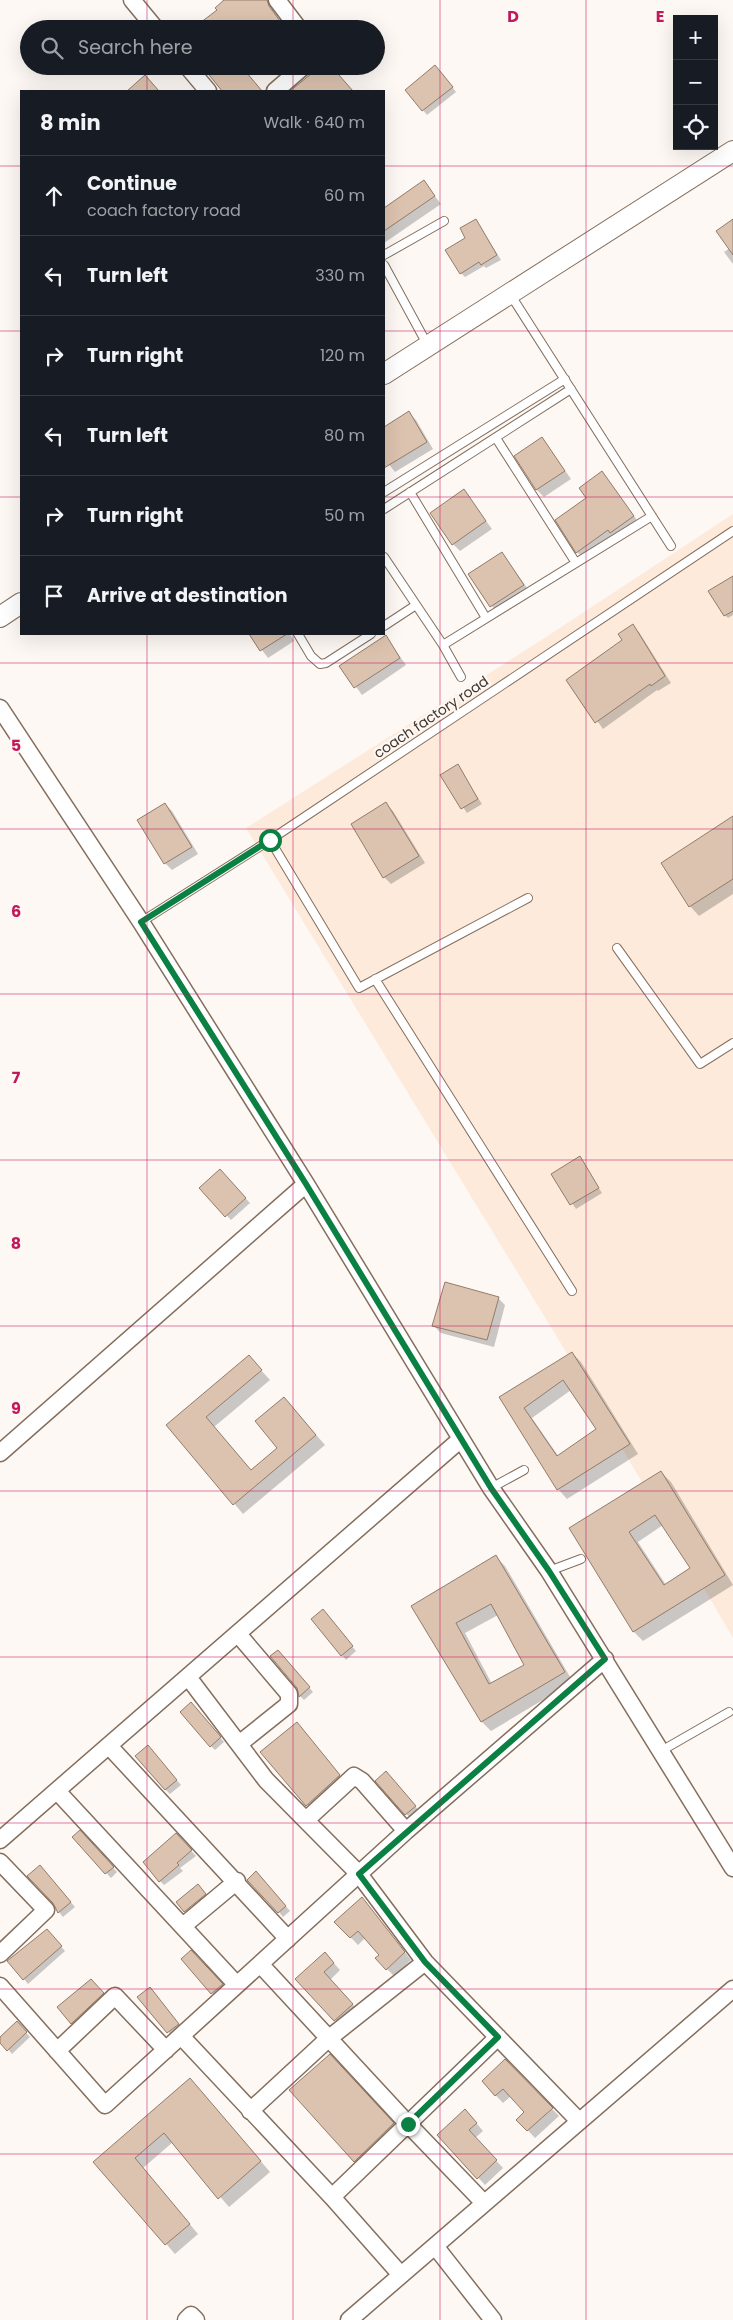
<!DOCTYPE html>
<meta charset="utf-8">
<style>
:root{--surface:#171b24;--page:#20242c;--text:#f1f3f6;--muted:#9ea1a6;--line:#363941}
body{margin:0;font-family:Poppins,sans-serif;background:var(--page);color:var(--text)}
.controls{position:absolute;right:15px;top:15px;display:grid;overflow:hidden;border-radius:0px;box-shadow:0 5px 20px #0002}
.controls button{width:45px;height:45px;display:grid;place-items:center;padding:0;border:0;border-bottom:1px solid var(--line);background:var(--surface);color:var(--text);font:25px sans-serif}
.stop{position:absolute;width:15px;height:15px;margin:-11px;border:4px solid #0b8043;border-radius:50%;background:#fff}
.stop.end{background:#0b8043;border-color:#fff;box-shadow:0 1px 5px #0008}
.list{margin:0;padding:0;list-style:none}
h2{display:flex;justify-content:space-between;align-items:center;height:65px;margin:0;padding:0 20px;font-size:21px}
h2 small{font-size:16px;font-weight:400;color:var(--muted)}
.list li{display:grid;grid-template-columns:32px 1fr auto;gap:15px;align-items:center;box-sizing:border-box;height:80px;padding:0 20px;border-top:1px solid var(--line)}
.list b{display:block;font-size:19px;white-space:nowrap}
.list p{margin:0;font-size:16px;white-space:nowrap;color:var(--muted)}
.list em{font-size:16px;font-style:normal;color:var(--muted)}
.icon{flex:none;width:28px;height:28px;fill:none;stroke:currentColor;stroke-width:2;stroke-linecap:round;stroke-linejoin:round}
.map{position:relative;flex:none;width:733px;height:2320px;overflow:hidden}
.search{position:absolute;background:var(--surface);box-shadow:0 5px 20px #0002;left:20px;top:20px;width:365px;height:55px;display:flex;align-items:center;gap:12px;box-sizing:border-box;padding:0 18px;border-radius:28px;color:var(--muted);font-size:19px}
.panel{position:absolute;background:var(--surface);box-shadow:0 5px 20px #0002;left:20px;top:90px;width:365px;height:545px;border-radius:0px}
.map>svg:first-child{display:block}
.built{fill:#fdeadb}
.shadow{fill:#0003;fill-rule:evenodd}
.building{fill:#dcc3af;stroke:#937c6a;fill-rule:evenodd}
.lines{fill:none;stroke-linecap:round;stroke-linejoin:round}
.service-casing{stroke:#856e5c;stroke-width:10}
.minor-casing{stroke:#856e5c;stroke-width:19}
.tertiary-casing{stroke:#856e5c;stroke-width:22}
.service{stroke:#fff;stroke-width:8}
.minor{stroke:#fff;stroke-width:16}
.tertiary{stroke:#fff;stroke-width:20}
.route{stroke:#0b8043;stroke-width:6}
.grid{fill:none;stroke:#c2185b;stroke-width:1;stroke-opacity:0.55}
.labels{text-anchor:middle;stroke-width:4.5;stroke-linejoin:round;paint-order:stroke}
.street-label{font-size:14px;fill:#40362e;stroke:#fdf8f4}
.grid-label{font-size:16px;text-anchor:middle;font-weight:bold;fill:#c2185b;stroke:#fdf8f4;stroke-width:4.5;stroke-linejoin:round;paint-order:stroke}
</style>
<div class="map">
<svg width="733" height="2320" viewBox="0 0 733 2320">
<rect width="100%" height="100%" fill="#fdf8f4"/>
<path class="built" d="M733,514V1638L560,1342L246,828L546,637Z"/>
<path class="shadow" d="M222,0H270L274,12L286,29H194L219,10L224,2Z
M203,66H250L244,71L261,91H224Z
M333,70L352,91H290L311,74Z
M440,71L456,92L427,115L406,90Z
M424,182L441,204L384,243V209Z
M476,220L501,260L486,268L484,266L465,277L461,273L467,238Z
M733,221V264L724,252L730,248Z
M409,413L416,420L433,449L395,472L384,458V428Z
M542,438L571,479L544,497L537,490L516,456Z
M602,473L640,524L584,559L577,552L557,521L588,499Z
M464,491L492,529L460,551L453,544Z
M502,553L530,592L498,614L469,575Z
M733,578V615L728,618L725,615Z
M632,626L639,632L671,683L658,691L657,690L603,729L568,680L624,640Z
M250,634H290L294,641L268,658Z
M386,637L406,665L362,695L341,666Z
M457,766L482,804L467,813L442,775Z
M165,804L172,811L198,854L172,870L165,863Z
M386,804L393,811L425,863L391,884L384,877Z
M733,817V894L699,916L690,906Z
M579,1158L602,1193L576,1209L552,1174Z
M220,1171L250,1203L231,1220L201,1188Z
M498,1298L505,1305L494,1347L441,1333L434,1326Z
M572,1353L581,1362L638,1454L567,1499L558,1489L501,1397ZM571,1390L598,1429L559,1457L532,1418Z
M249,1357L270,1380L214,1427L251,1471L279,1448L284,1398L325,1445L243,1514L168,1425Z
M661,1472L671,1482L733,1585L643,1641L634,1632L570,1528ZM663,1525L692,1568L666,1585L638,1542Z
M496,1557L505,1566L573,1682L491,1731L482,1722L413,1606ZM498,1615L526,1666L492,1684L465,1633Z
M327,1616L356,1651L346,1660L342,1655Z
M283,1656L313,1692L304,1700L300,1696Z
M196,1708L224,1742L215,1750L211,1746Z
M303,1730L345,1782L313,1811L262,1752Z
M152,1751L181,1785L170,1794L165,1789Z
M391,1777L420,1812L411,1819L377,1781Z
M80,1832L117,1872L111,1878L74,1838Z
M176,1834L196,1856L180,1868L183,1871L164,1885L160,1881Z
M45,1871L75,1907L63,1917L59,1912Z
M261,1877L290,1911L283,1917L279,1912Z
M203,1890L209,1899L189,1916L177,1902Z
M362,1898L411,1960L394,1976L387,1969L381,1955L365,1938L358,1945L336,1922Z
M51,1935L65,1951L28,1984L24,1979Z
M191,1952L226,1990L217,1998L182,1959Z
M332,1961L340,1970L330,1980L359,2011L342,2027L297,1979Z
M96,1985L107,1998L76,2028L72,2023Z
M154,1993L183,2029L173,2037L139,1997Z
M17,2023L30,2037L12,2054L0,2039Z
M505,2061L559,2116L535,2138L518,2120L526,2112L511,2096L503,2103L483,2082Z
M337,2063L400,2131L362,2168L355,2161Z
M199,2089L270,2172L229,2207L173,2142L143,2168L198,2234L175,2254L95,2162Z
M472,2118L483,2131L475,2138L503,2168L485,2185L439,2135Z"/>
<path class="building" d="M224,0H267L269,6L286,29H192L217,10L215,8Z
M435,65L453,87L422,111L405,90Z
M202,66H241L262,91H222Z
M314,66H331L353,91H290L311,74Z
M145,75L159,91H127Z
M424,180L435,196L384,231V208Z
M476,219L497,255L481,265L479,262L460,274L445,250L465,238L460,228Z
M733,219V255L716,231Z
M409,411L427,442L384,468V427Z
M542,437L565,471L536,490L514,456Z
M602,471L634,516L610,533L608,530L576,553L555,520L586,498L579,488Z
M464,489L486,521L452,545L430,513Z
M502,552L524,585L490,607L468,574Z
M733,576V611L724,616L708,591Z
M633,624L665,676L651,686L650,684L595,723L566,680L622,640L618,634Z
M249,634H287L260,651Z
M386,635L400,658L354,688L339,666Z
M458,764L478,799L461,809L440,775Z
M386,802L419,856L383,878L351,824Z
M165,803L192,847L164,864L137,820Z
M733,816V879L689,907L661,863Z
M580,1156L599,1188L570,1205L551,1174Z
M220,1169L246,1198L225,1217L199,1188Z
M445,1282L499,1297L487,1340L432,1326Z
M572,1352L630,1444L557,1490L499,1397ZM563,1380L596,1429L557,1456L524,1408Z
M249,1355L262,1370L206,1417L251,1470L277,1448L255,1421L284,1397L316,1435L233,1505L166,1425Z
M661,1471L725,1575L633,1632L569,1528ZM655,1515L690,1568L664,1585L629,1532Z
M496,1555L565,1672L481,1722L411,1606ZM491,1604L524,1665L489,1684L456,1623Z
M323,1609L353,1646L341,1656L311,1619Z
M278,1650L310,1687L299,1697L297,1688L270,1656Z
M191,1702L221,1737L210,1747L180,1712Z
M297,1722L340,1775L306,1806L260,1752Z
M148,1745L177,1780L165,1790L135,1756Z
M386,1771L416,1806L405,1815L375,1781Z
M80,1830L114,1867L105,1874L72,1837Z
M176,1833L192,1850L177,1863L179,1865L159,1882L143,1862Z
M40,1865L71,1902L58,1913L53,1903L27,1876Z
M256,1871L286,1906L278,1913L247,1880Z
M198,1884L206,1894L184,1912L176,1902Z
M362,1897L405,1952L386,1970L375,1958L379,1955L358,1931L350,1938L334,1922Z
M47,1929L62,1946L23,1980L7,1961Z
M191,1950L223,1984L211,1994L181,1959Z
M325,1952L334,1963L324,1972L353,2004L334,2021L295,1979Z
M91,1979L104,1993L71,2024L57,2007Z
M150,1987L179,2024L167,2033L137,1997Z
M17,2021L27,2032L7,2051L0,2043V2037Z
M330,2054L394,2123L354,2162L289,2090Z
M505,2059L553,2108L527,2131L516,2120L524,2112L503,2089L495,2096L482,2081Z
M190,2078L261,2161L218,2199L164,2133L135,2158L190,2224L165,2245L93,2162Z
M465,2109L477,2123L469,2130L497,2160L477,2179L437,2135Z"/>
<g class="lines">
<defs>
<path id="service" d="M384,255L444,221
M384,265L427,344
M510,294L671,546
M496,438L576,563
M384,492L565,379
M410,492L486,618
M384,509L571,389
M384,557L443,645L461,677
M384,626L416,605
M298,634L311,656L320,664L326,663L371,634
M443,645L652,516
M270,840L359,988L528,898
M141,922L270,840L733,531
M617,948L700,1064L733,1043
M375,979L572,1291
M491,1488L524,1470
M549,1571L581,1559
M661,1751L729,1712"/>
<path id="minor" d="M132,0L156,29
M277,0L299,29
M187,66L208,91
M275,91L304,66
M0,708L141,922L306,1184L491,1488L549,1571L733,1868
M0,1453L306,1184
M238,1634L289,1694V1704L239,1744
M188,1677L266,1780L359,1874L425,1962L579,2121
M109,1746L288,1939
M57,1791L237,1985
M306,1820L354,1776L362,1781L406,1831
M0,1840L461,1439
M0,1862L46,1910L0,1954
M183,1926L237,1881
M260,1964L408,2124L484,2203
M0,1986L105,2105L406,1831L605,1659
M181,2036L332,2197L401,2275
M57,2051L115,1996L166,2050
M250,2111L328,2039L425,1962
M332,2197L498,2037
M435,2246L493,2320
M186,2320L191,2315L196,2320
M349,2320L733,1989"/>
<path id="tertiary" d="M384,374L733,151
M0,617L21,603"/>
</defs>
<use href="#service" class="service-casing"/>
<use href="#minor" class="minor-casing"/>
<use href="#tertiary" class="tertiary-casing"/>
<use href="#service" class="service"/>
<use href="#minor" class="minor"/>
<use href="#tertiary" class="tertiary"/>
</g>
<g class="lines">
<path class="route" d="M270,840L141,922L306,1184L491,1488L549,1571L605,1659L359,1874L425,1962L498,2037L408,2124"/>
</g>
<path class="grid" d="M147,0V29M293,0V29M440,0V2320M586,0V2320M147,66V91M293,66V91M0,166H21M384,166H733M0,331H21M384,331H733M0,497H21M384,497H733M147,634V2320M293,634V2320M0,663H733M0,829H733M0,994H733M0,1160H733M0,1326H733M0,1491H733M0,1657H733M0,1823H733M0,1989H733M0,2154H733"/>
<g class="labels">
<g class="street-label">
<text transform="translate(431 717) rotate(-34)" y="5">coach factory road</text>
</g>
</g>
<g class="grid-label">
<text x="513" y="22">D</text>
<text x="660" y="22">E</text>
<text x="16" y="751">5</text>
<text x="16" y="917">6</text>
<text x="16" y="1083">7</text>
<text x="16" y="1249">8</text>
<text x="16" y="1414">9</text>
</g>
</svg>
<div class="controls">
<button>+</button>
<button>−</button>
<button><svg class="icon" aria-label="locate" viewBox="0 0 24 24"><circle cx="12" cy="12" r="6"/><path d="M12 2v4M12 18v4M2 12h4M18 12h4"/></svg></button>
</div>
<div class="stop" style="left:270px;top:840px"></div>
<div class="stop end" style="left:408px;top:2124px"></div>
<div class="search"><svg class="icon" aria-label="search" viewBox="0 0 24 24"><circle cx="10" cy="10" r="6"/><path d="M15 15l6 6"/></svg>Search here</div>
<section class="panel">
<h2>8 min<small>Walk · 640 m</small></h2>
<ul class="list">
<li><svg class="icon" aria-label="ahead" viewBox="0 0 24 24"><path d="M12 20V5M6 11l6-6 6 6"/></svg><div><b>Continue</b><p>coach factory road</p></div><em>60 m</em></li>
<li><svg class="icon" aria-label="left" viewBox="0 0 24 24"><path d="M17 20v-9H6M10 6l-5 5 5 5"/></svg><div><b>Turn left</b></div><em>330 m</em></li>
<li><svg class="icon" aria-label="right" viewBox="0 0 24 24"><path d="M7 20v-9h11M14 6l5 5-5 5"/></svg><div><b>Turn right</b></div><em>120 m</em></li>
<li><svg class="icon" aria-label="left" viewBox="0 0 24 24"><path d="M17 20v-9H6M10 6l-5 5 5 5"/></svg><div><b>Turn left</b></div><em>80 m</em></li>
<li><svg class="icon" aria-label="right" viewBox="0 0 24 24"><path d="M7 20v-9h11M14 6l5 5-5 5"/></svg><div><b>Turn right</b></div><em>50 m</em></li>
<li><svg class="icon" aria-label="arrive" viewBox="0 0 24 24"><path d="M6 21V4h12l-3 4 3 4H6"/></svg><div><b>Arrive at destination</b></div></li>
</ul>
</section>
</div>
